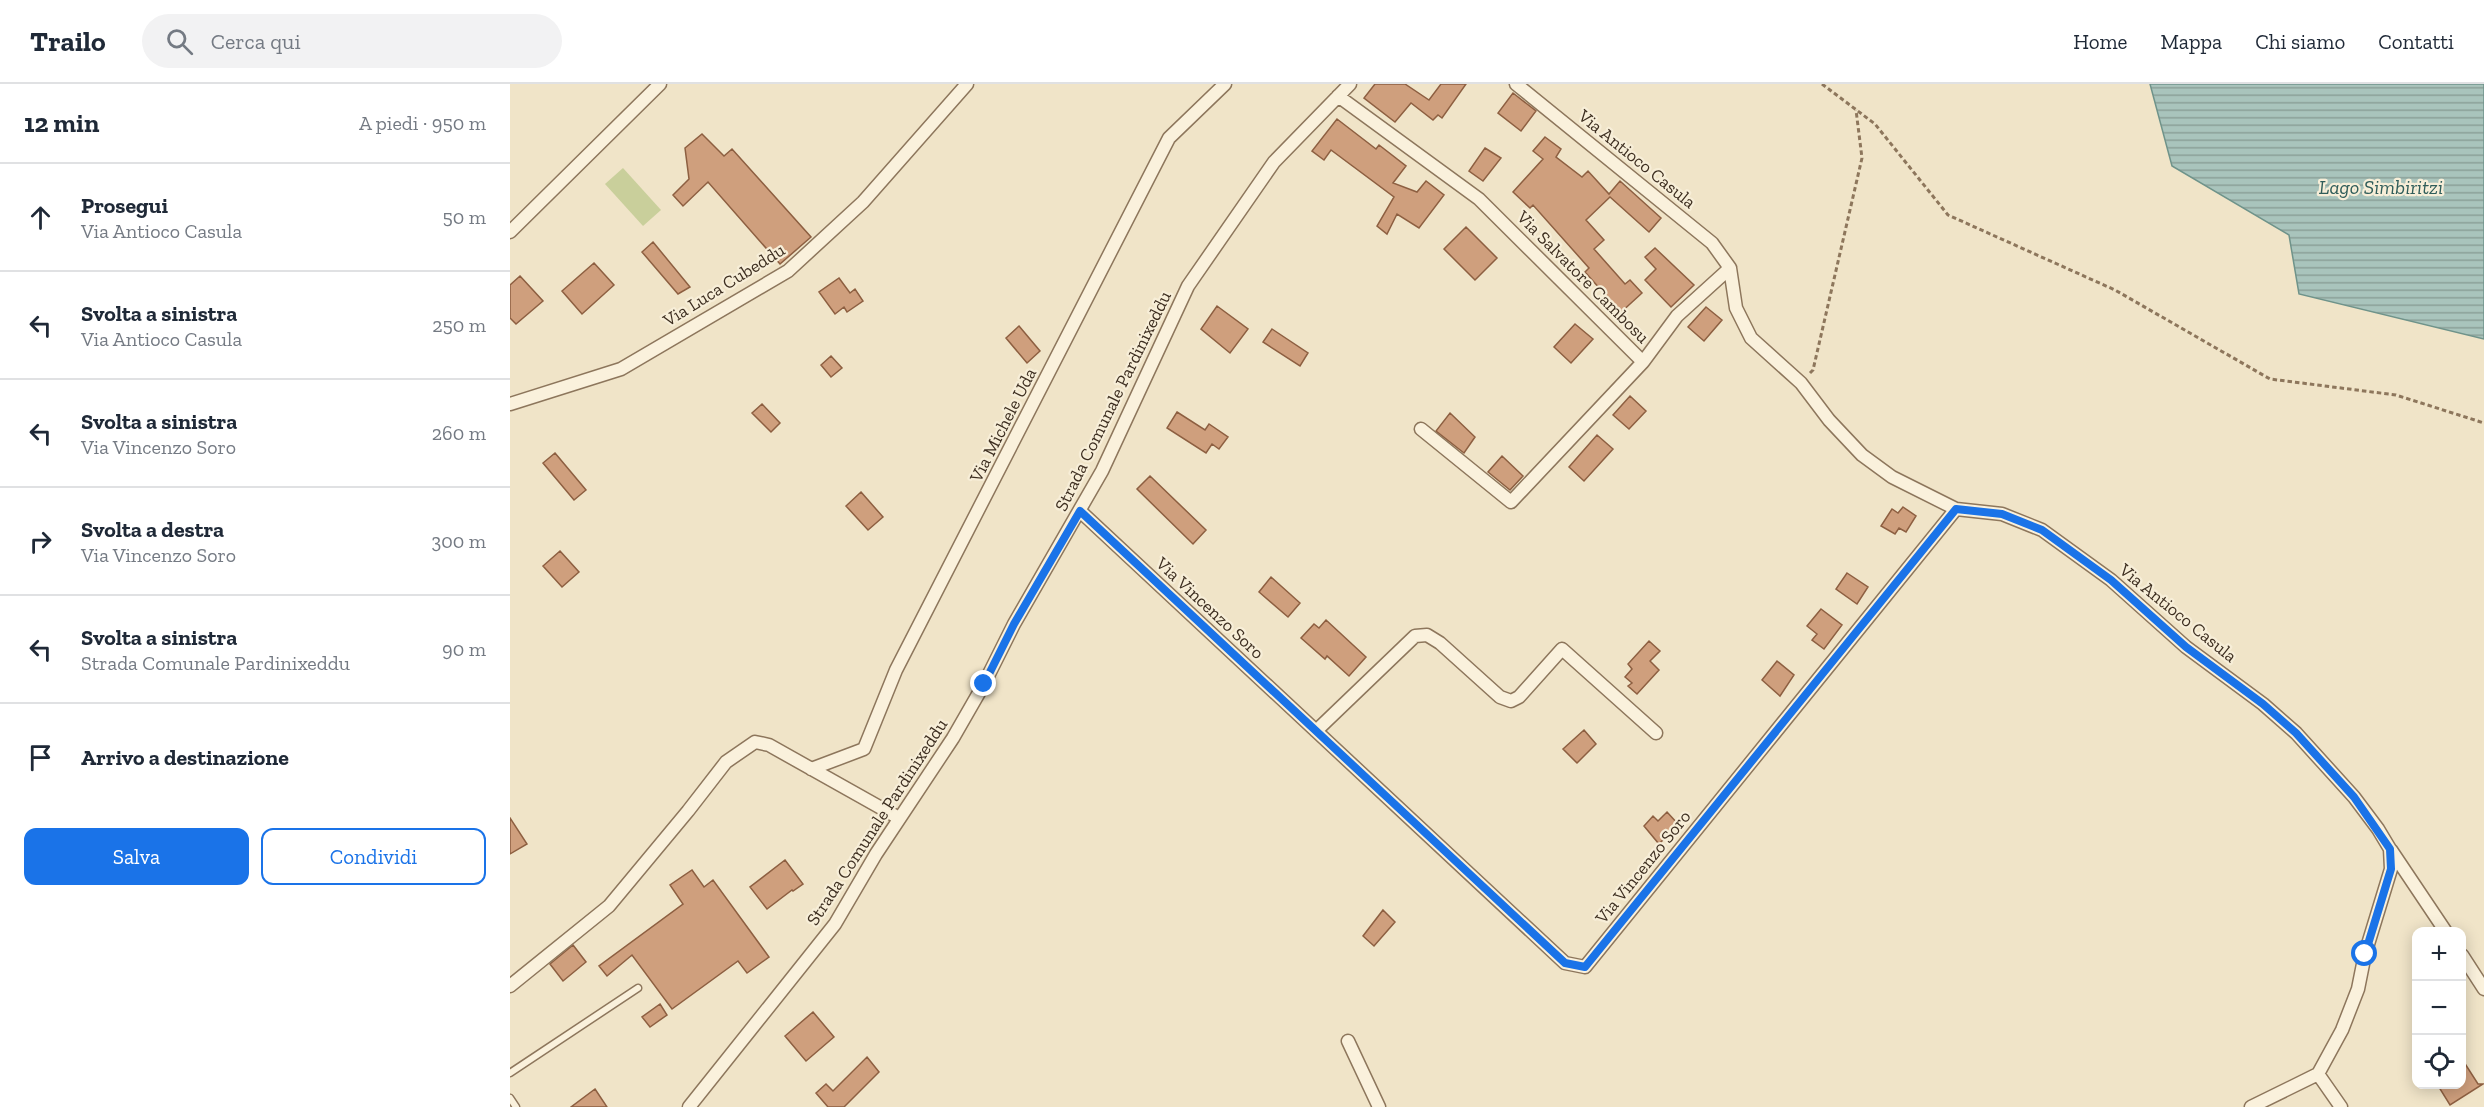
<!DOCTYPE html>
<html lang="it">
<meta charset="utf-8">
<style>
:root{--surface:#fff;--page:#f2f2f3;--text:#1f2937;--muted:#747a83;--line:#e0e1e3;--accent:#1a73e8}
body{margin:0;font-family:"Zilla Slab",serif;background:var(--page);color:var(--text)}
.controls{position:absolute;right:18px;bottom:18px;display:grid;overflow:hidden;border-radius:12px;box-shadow:0 3px 15px #0003}
.controls button{width:54px;height:54px;display:grid;place-items:center;padding:0;border:0;border-bottom:2px solid var(--line);background:var(--surface);color:var(--text);font:30px sans-serif}
.stop{position:absolute;width:18px;height:18px;margin:-14px;border:4px solid #1a73e8;border-radius:50%;background:#fff}
.stop.end{background:#1a73e8;border-color:#fff;box-shadow:0 2px 6px #0008}
.list{margin:0;padding:0;list-style:none}
h2{display:flex;justify-content:space-between;align-items:center;height:78px;margin:0;padding:0 24px;font-size:26px}
h2 small{font-size:20px;font-weight:400;color:var(--muted)}
.list li{display:grid;grid-template-columns:39px 1fr auto;gap:18px;align-items:center;box-sizing:border-box;height:108px;padding:0 24px;border-top:2px solid var(--line)}
.list b{display:block;font-size:22px;white-space:nowrap}
.list p{margin:0;font-size:20px;white-space:nowrap;color:var(--muted)}
.list em{font-size:20px;font-style:normal;color:var(--muted)}
.actions{display:flex;gap:12px;padding:18px 24px}
.actions a{flex:1;padding:14px 0;border:2px solid var(--accent);border-radius:12px;text-align:center;font-size:21px;color:var(--accent)}
.actions .main{background:var(--accent);color:#fff}
.icon{flex:none;width:33px;height:33px;fill:none;stroke:currentColor;stroke-width:2;stroke-linecap:round;stroke-linejoin:round}
.map{position:relative;flex:none;width:1974px;height:1023px;overflow:hidden}
header{display:flex;align-items:center;gap:36px;box-sizing:border-box;height:84px;padding:0 30px;background:var(--surface);border-bottom:2px solid var(--line)}
header strong{font-size:28px}
nav{display:flex;gap:33px;margin-inline-start:auto;font-size:21px}
.search{width:420px;height:54px;background:var(--page);display:flex;align-items:center;gap:15px;box-sizing:border-box;padding:0 21px;border-radius:33px;color:var(--muted);font-size:22px}
main{display:flex}
aside{flex:1;background:var(--surface)}
.map>svg:first-child{display:block}
.pitch{fill:#c9cf9b}
.water{fill:url(#water-rules);stroke:#6f938a;stroke-width:1.5}
.building{fill:#cf9f7d;stroke:#8d5f41;stroke-width:1.5}
.lines{fill:none;stroke-linecap:round;stroke-linejoin:round}
.lane-casing{stroke:#8d765c;stroke-width:9}
.street-casing{stroke:#8d765c;stroke-width:15}
.path{stroke:#8d765c;stroke-width:3;stroke-dasharray:4.5 3;stroke-linecap:butt}
.lane{stroke:#faf1dc;stroke-width:6}
.street{stroke:#faf1dc;stroke-width:12}
.route{stroke:#1a73e8;stroke-width:8}
.labels{text-anchor:middle;stroke-width:4.5;stroke-linejoin:round;paint-order:stroke}
.street-label{font-size:18px;fill:#3d2e20;stroke:#f7eed8}
.water-label{font-size:20px;font-style:italic;fill:#2f5d5a;stroke:#f7eed8}
</style>
<header>
<strong>Trailo</strong>
<div class="search"><svg class="icon" aria-label="search" viewBox="0 0 24 24"><circle cx="10" cy="10" r="6"/><path d="M15 15l6 6"/></svg>Cerca qui</div>
<nav><a>Home</a><a>Mappa</a><a>Chi siamo</a><a>Contatti</a></nav>
</header>
<main>
<aside>
<h2>12 min<small>A piedi · 950 m</small></h2>
<ul class="list">
<li><svg class="icon" aria-label="ahead" viewBox="0 0 24 24"><path d="M12 20V5M6 11l6-6 6 6"/></svg><div><b>Prosegui</b><p>Via Antioco Casula</p></div><em>50 m</em></li>
<li><svg class="icon" aria-label="left" viewBox="0 0 24 24"><path d="M17 20v-9H6M10 6l-5 5 5 5"/></svg><div><b>Svolta a sinistra</b><p>Via Antioco Casula</p></div><em>250 m</em></li>
<li><svg class="icon" aria-label="left" viewBox="0 0 24 24"><path d="M17 20v-9H6M10 6l-5 5 5 5"/></svg><div><b>Svolta a sinistra</b><p>Via Vincenzo Soro</p></div><em>260 m</em></li>
<li><svg class="icon" aria-label="right" viewBox="0 0 24 24"><path d="M7 20v-9h11M14 6l5 5-5 5"/></svg><div><b>Svolta a destra</b><p>Via Vincenzo Soro</p></div><em>300 m</em></li>
<li><svg class="icon" aria-label="left" viewBox="0 0 24 24"><path d="M17 20v-9H6M10 6l-5 5 5 5"/></svg><div><b>Svolta a sinistra</b><p>Strada Comunale Pardinixeddu</p></div><em>90 m</em></li>
<li><svg class="icon" aria-label="arrive" viewBox="0 0 24 24"><path d="M6 21V4h12l-3 4 3 4H6"/></svg><div><b>Arrivo a destinazione</b></div></li>
</ul>
<div class="actions"><a class="main">Salva</a><a>Condividi</a></div>
</aside>
<div class="map">
<svg width="1974" height="1023" viewBox="0 0 1974 1023">
<defs>
<pattern id="water-rules" width="6" height="5" patternUnits="userSpaceOnUse" patternTransform="scale(1.5)"><rect width="6" height="5" fill="#a9c4bc"/><path d="M0 2.5h6" fill="none" stroke="#8ba098"/></pattern>
</defs>
<rect width="100%" height="100%" fill="#f0e4c8"/>
<path class="pitch" d="M113,84L151,126L133,142L95,100Z"/>
<path class="water" d="M1640,0H1974V255L1789,210L1779,151L1662,82Z"/>
<path class="building" d="M865,0H895L919,16L931,0H956L932,34L928,31L923,36L901,19L885,38L854,14Z
M1003,9L1026,27L1011,47L988,29Z
M827,35L866,65L869,61L896,82L883,99L907,108L916,97L934,111L909,144L887,130L877,150L867,142L884,113L821,66L814,76L802,67Z
M192,50L214,72L222,65L301,153L270,180L198,98L173,122L163,111L179,95L175,64Z
M1035,53L1051,65L1046,73L1072,93L1078,87L1099,110L1110,97L1151,134L1139,148L1100,113L1076,136L1094,156L1084,165L1115,200L1120,196L1132,209L1108,231L1096,218L1099,215L1075,188L1079,184L1023,121L1020,124L1003,108L1033,75L1023,67Z
M975,64L991,74L973,97L959,87Z
M956,143L987,174L965,196L934,165Z
M143,158L180,203L168,210L132,168Z
M1145,164L1184,201L1161,223L1135,196L1146,185L1135,173Z
M84,179L104,201L72,230L52,207Z
M10,192L33,217L6,240L0,234V201Z
M329,194L340,209L345,205L353,217L337,228L334,223L325,230L309,208Z
M707,222L738,245L720,269L691,245Z
M1196,223L1212,236L1194,257L1178,243Z
M1065,240L1083,255L1061,279L1044,263Z
M509,242L530,267L517,279L496,254Z
M762,245L798,269L790,282L753,258Z
M321,272L332,284L321,293L311,281Z
M1120,312L1136,327L1119,345L1103,331Z
M252,320L270,339L261,348L242,329Z
M667,328L695,346L699,340L718,353L709,365L702,360L696,369L657,344Z
M940,329L965,353L954,369L926,347Z
M1087,351L1103,365L1074,397L1059,383Z
M45,369L76,406L64,416L33,379Z
M992,372L1013,392L1000,406L978,388Z
M640,392L696,446L683,460L627,405Z
M351,408L373,433L358,446L336,422Z
M1393,423L1406,432L1396,448L1389,444L1385,450L1371,442L1382,425L1388,429Z
M50,467L69,488L52,503L33,482Z
M1337,489L1358,503L1347,520L1326,505Z
M761,493L790,519L778,533L749,508Z
M1311,525L1332,541L1314,565L1302,556L1307,550L1297,542Z
M816,536L856,573L839,592L817,572L815,575L791,554L804,540L809,544Z
M1139,557L1150,567L1140,577L1149,586L1127,610L1118,602L1122,599L1115,593L1122,585L1118,580Z
M1267,577L1284,591L1270,612L1252,596Z
M1074,646L1086,660L1067,679L1053,665Z
M1157,728L1168,740L1149,760L1134,742L1143,732L1148,737Z
M0,734L17,760L0,770Z
M275,776L293,800L283,807L282,806L257,825L240,803Z
M182,786L194,803L203,796L259,873L237,889L228,877L162,925L122,871L97,892L89,882L173,820L160,801Z
M873,826L885,838L864,862L853,852Z
M63,861L76,878L53,897L40,880Z
M150,920L157,931L140,943L132,933Z
M303,928L324,953L296,977L275,952Z
M357,973L369,988L334,1023H318L306,1009L316,1000L323,1007Z
M1952,975L1968,1000H1973L1940,1021L1927,1000H1952Z
M85,1005L97,1023H61Z"/>
<g class="lines">
<defs>
<path id="lane" d="M0,989L128,904
M0,1014L6,1023"/>
<path id="street" d="M1006,0L1202,159L1220,184L1167,232L1133,278
M828,12L969,115L1133,278L1001,418L911,345
M0,148L150,0
M1220,184L1226,224L1241,254L1291,299L1319,336L1352,371L1382,393L1446,425L1492,430L1532,446L1601,496L1676,563L1753,620L1786,649L1844,713L1868,745L1880,765L1881,785L1855,870L1848,905L1832,946L1808,990L1831,1023
M0,320L111,285L278,187L353,118L457,0
M570,427L1055,879L1075,883L1446,425
M806,647L905,552L917,551L930,559L990,613L1001,617L1009,613L1052,565L1146,649
M301,685L354,665L386,586L659,54L715,0
M1881,766L1936,848
M1952,871L1974,905
M0,902L99,822L178,727L216,678L245,658L259,661L389,734
M838,957L869,1023
M179,1023L325,840L366,770L443,654L474,600L504,540L592,387L678,202L764,78L840,0
M1741,1023L1808,990"/>
</defs>
<use href="#lane" class="lane-casing"/>
<use href="#street" class="street-casing"/>
<path class="path" d="M1312,0L1365,40L1438,131L1605,206L1760,295L1886,311L1974,339
M1300,289L1303,286L1352,74L1346,26"/>
<use href="#lane" class="lane"/>
<use href="#street" class="street"/>
</g>
<g class="lines">
<path class="route" d="M474,600L504,540L570,427L1055,879L1075,883L1446,425L1492,430L1532,446L1601,496L1676,563L1753,620L1786,649L1844,713L1880,765L1881,785L1855,870"/>
</g>
<g class="labels">
<g class="street-label">
<text transform="translate(1127 75) rotate(39)" y="6">Via Antioco Casula</text>
<text transform="translate(1073 193) rotate(45)" y="6">Via Salvatore Cambosu</text>
<text transform="translate(214 201) rotate(-32)" y="6">Via Luca Cubeddu</text>
<text transform="translate(603 317) rotate(-64)" y="6">Strada Comunale Pardinixeddu</text>
<text transform="translate(493 341) rotate(-63)" y="6">Via Michele Uda</text>
<text transform="translate(700 524) rotate(43)" y="6">Via Vincenzo Soro</text>
<text transform="translate(1668 529) rotate(39)" y="6">Via Antioco Casula</text>
<text transform="translate(367 738) rotate(-57)" y="6">Strada Comunale Pardinixeddu</text>
<text transform="translate(1133 783) rotate(-51)" y="6">Via Vincenzo Soro</text>
</g>
<g class="water-label">
<text x="1871" y="110">Lago Simbiritzi</text>
</g>
</g>
</svg>
<div class="controls">
<button>+</button>
<button>−</button>
<button><svg class="icon" aria-label="locate" viewBox="0 0 24 24"><circle cx="12" cy="12" r="6"/><path d="M12 2v4M12 18v4M2 12h4M18 12h4"/></svg></button>
</div>
<div class="stop" style="left:1855px;top:870px"></div>
<div class="stop end" style="left:474px;top:600px"></div>
</div>
</main>
